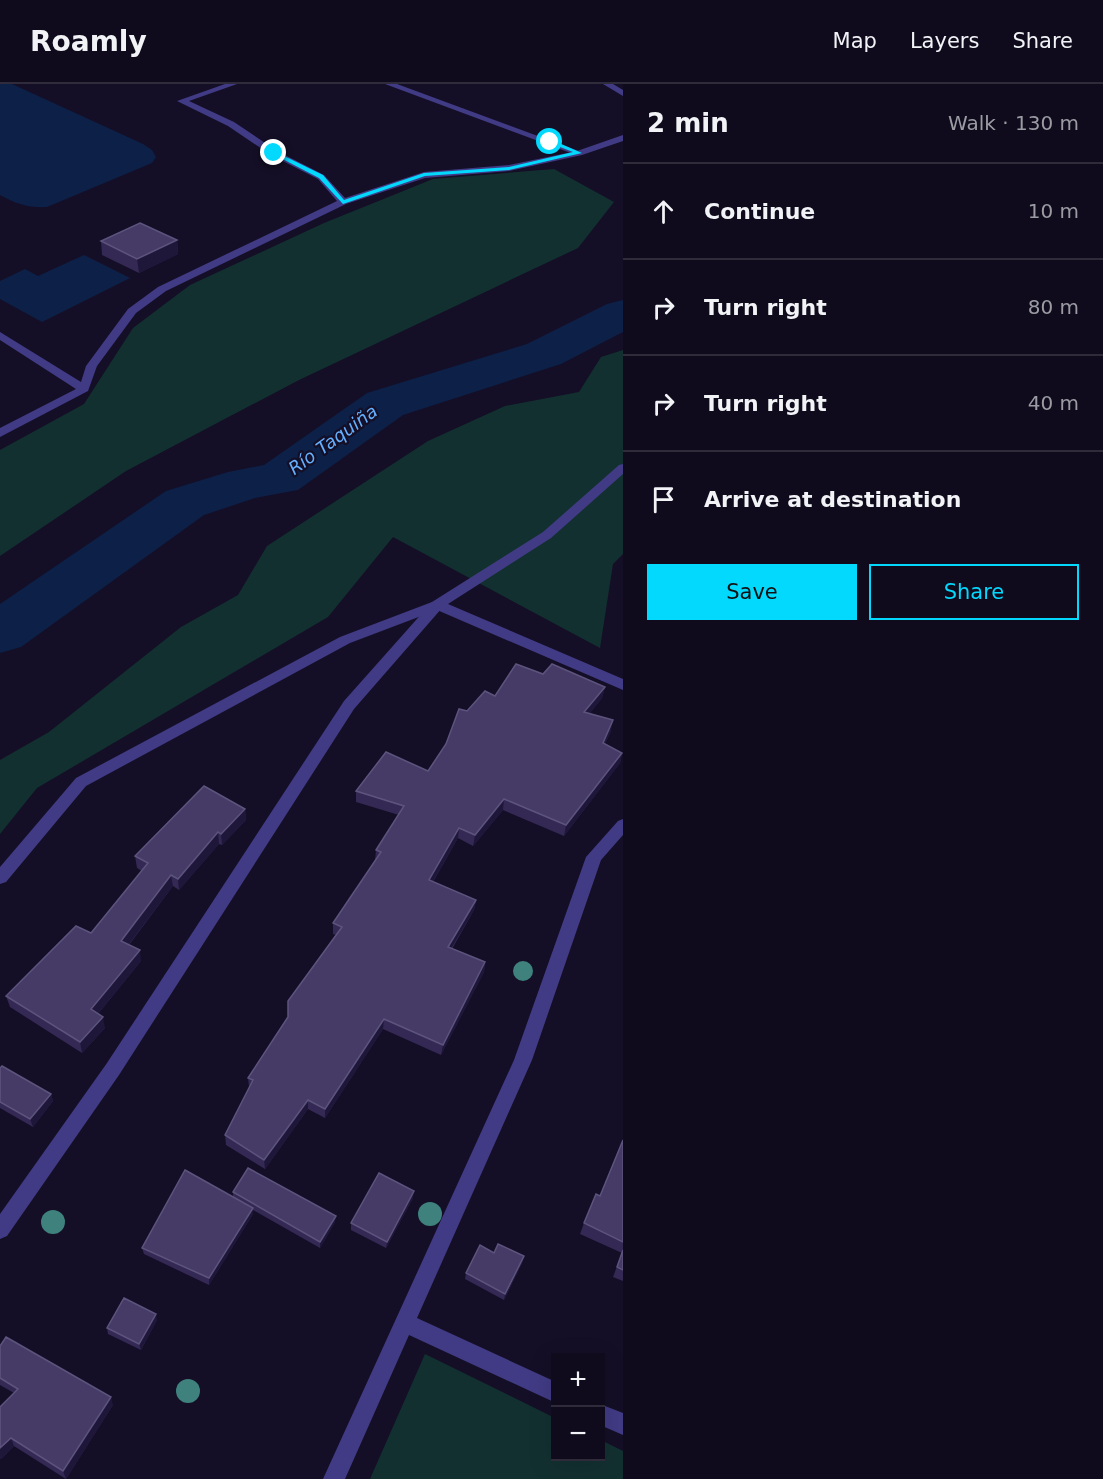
<!DOCTYPE html>
<meta charset="utf-8">
<style>
:root{--surface:#0f0b1c;--page:#181425;--text:#f1f3f6;--muted:#9b9ba3;--line:#2f2b3b;--accent:#03d8fd}
body{margin:0;font-family:"DejaVu Sans",sans-serif;background:var(--page);color:var(--text)}
.controls{position:absolute;right:18px;bottom:18px;display:grid;overflow:hidden;border-radius:0px;box-shadow:0 6px 24px #0002}
.controls button{width:54px;height:54px;display:grid;place-items:center;padding:0;border:0;border-bottom:2px solid var(--line);background:var(--surface);color:var(--text);font:30px sans-serif}
.stop{position:absolute;width:18px;height:18px;margin:-14px;border:4px solid #03d8fd;border-radius:50%;background:#fff}
.stop.end{background:#03d8fd;border-color:#fff;box-shadow:0 2px 6px #0008}
.list{margin:0;padding:0;list-style:none}
h2{display:flex;justify-content:space-between;align-items:center;height:78px;margin:0;padding:0 24px;font-size:26px}
h2 small{font-size:20px;font-weight:400;color:var(--muted)}
.list li{display:grid;grid-template-columns:39px 1fr auto;gap:18px;align-items:center;box-sizing:border-box;height:96px;padding:0 24px;border-top:2px solid var(--line)}
.list b{display:block;font-size:22px;white-space:nowrap}
.list em{font-size:20px;font-style:normal;color:var(--muted)}
.actions{display:flex;gap:12px;padding:18px 24px}
.actions a{flex:1;padding:14px 0;border:2px solid var(--accent);border-radius:0px;text-align:center;font-size:21px;color:var(--accent)}
.actions .main{background:var(--accent);color:#111}
.icon{flex:none;width:33px;height:33px;fill:none;stroke:currentColor;stroke-width:2;stroke-linecap:round;stroke-linejoin:round}
.map{position:relative;flex:none;width:623px;height:1395px;overflow:hidden}
header{display:flex;align-items:center;gap:36px;box-sizing:border-box;height:84px;padding:0 30px;background:var(--surface);border-bottom:2px solid var(--line)}
header strong{font-size:28px}
nav{display:flex;gap:33px;margin-inline-start:auto;font-size:21px}
main{display:flex}
aside{flex:1;background:var(--surface)}
.map>svg:first-child{display:block}
.green{fill:#133030}
.water{fill:#0d2048}
.lines{fill:none;stroke-linecap:round;stroke-linejoin:round}
.river{fill:#0d2048;fill-rule:evenodd}
.service{fill:#413b85;fill-rule:evenodd}
.minor{fill:#413b85;fill-rule:evenodd}
.tree{fill:#3e817d}
.wall{fill:#342954}
.shaded-wall{fill:#1f173a}
.building{fill:#463b66;stroke:#5d547e;stroke-width:1.5}
.route{fill:#03d8fd}
.labels{text-anchor:middle;stroke-width:4.5;stroke-linejoin:round;paint-order:stroke}
.far-water-label{font-size:18px;font-style:italic;fill:#64affd;stroke:#140f26}
</style>
<header>
<strong>Roamly</strong>
<nav><a>Map</a><a>Layers</a><a>Share</a></nav>
</header>
<main>
<div class="map">
<svg width="623" height="1395" viewBox="0 0 623 1395">
<rect width="100%" height="100%" fill="#140f26"/>
<path class="green" d="M554,85L614,118L578,164L299,296L126,387L0,472V366L84,320L133,244L190,201L324,139L433,95Z
M623,266V470L613,480L600,564L393,453L328,533L37,704L0,750V676L49,648L181,543L238,511L267,462L428,357L505,322L579,308L601,273Z
M425,1270L555,1334L556,1372H600L601,1356L623,1367V1395H370Z"/>
<path class="water" d="M0,0H12L143,60L152,66L156,73L152,79L47,123C29,124 16,120 0,111Z
M84,171L130,194L42,238L0,215V197L25,185L38,192Z"/>
<g class="lines">
<path class="river" d="M623,216V248L561,280L403,331L298,406L255,414L204,431L21,563L0,569V520L166,407L228,388L264,381L367,309L527,260L607,220Z"/>
<path class="service" d="M385,0H397L584,69L576,71Z
M603,0H613L623,6V12Z
M437,517L442,518L444,521L442,524L354,625L119,991L7,1152L0,1155V1130L107,979L344,617L432,518Z"/>
<path class="minor" d="M225,0H237L189,17L234,38L277,67L324,91L345,114L424,88L509,81L577,67L623,51V57L582,71L509,87L425,94L346,120L166,207L136,229L97,282L88,307L0,353V344L76,305L0,256V248L81,298L86,282L128,225L158,203L337,117L318,95L271,71L228,42L177,17Z
M623,380V390L551,454L448,520L623,595V606L437,526L350,559L86,702L6,798L0,800V783L76,694L340,553L432,518L543,448L619,381Z
M623,735V751L601,776L532,976L417,1234L556,1298V1319L409,1251L345,1395H323L514,976L586,773L618,737Z
M600,1320L623,1329V1351L600,1341Z"/>
</g>
<g class="tree">
<circle cx="523" cy="887" r="10"/>
<circle cx="430" cy="1130" r="12"/>
<circle cx="53" cy="1138" r="12"/>
<circle cx="188" cy="1307" r="12"/>
</g>
<path class="wall" d="M177,156L178,170L139,189L102,171L101,157Z
M543,590L605,603L602,614L590,629L611,647L605,660L622,669L620,679L564,752L503,726L473,762L458,754L433,798L476,816L474,826L452,865L485,878L484,888L441,971L383,945L325,1034L308,1025L265,1085L226,1061L225,1051L249,1004V1003L248,994L288,933L336,851L333,850V839L375,777L376,766L399,731L356,718V707L428,687L467,627Z
M245,725L246,736L222,761L219,760L179,806L173,802L129,861L141,877L98,930L105,944L82,969L10,923L6,912L91,849L142,787L137,784L135,772Z
M0,984L51,1010L53,1017L33,1043L0,1024Z
M623,1056V1197L613,1193L622,1169L580,1150L584,1139L600,1112Z
M233,1108L335,1138L320,1164L253,1126V1130L209,1201L144,1170L142,1164L233,1113Z
M413,1114L386,1164L351,1146V1139Z
M494,1169L524,1172L522,1179L504,1216L465,1195L466,1189Z
M157,1236L141,1266L108,1250L107,1244Z
M0,1262L113,1321L66,1395L14,1362L1,1375L0,1373V1323L14,1309L0,1301Z"/>
<path class="shaded-wall" d="M177,156L178,170L139,189L137,175Z
M605,603L602,614L582,639L584,628Z
M613,636L611,647L601,670L603,659Z
M622,669L620,679L564,752L566,741Z
M504,715L503,726L473,762L475,751Z
M245,725L246,736L222,761L221,750Z
M459,744L458,754L428,806L429,796Z
M218,748L219,760L179,806L178,795Z
M171,791L173,802L123,868L121,857Z
M476,816L474,826L446,873L448,863Z
M140,866L141,877L93,936L91,925Z
M485,878L484,888L441,971L443,961Z
M103,933L105,944L82,969L80,958Z
M384,935L383,945L325,1034V1025Z
M51,1010L53,1017L33,1043L30,1035Z
M308,1016V1025L265,1085L264,1076Z
M414,1107L413,1114L386,1164L387,1158Z
M253,1124V1130L209,1201V1194Z
M336,1132L335,1138L320,1164V1158Z
M524,1172L522,1179L504,1216L505,1210Z
M156,1230L157,1236L141,1266L139,1260Z
M111,1313L113,1321L66,1395L63,1387Z
M11,1354L14,1362L1,1375L0,1372V1364Z"/>
<path class="building" d="M140,139L177,156L137,175L101,157Z
M516,580L543,590L552,580L605,603L584,628L613,636L603,659L622,669L566,741L504,715L475,751L459,744L429,796L476,816L448,863L485,878L443,961L384,935L325,1025L308,1016L264,1076L225,1051L253,996L248,994L288,933V917L342,843L333,839L381,768L376,766L404,722L356,707L386,668L428,687L446,660L459,625L467,627L485,607L495,612Z
M204,702L245,725L221,750L218,748L178,795L171,791L121,857L140,866L91,925L103,933L80,958L6,912L76,842L91,849L148,779L135,772Z
M2,982L51,1010L30,1035L0,1018V984Z
M623,1056V1158L584,1139L596,1110L600,1112Z
M248,1084L336,1132L320,1158L233,1108Z
M185,1086L253,1124L209,1194L142,1164Z
M379,1089L414,1107L387,1158L351,1139Z
M498,1160L524,1172L505,1210L466,1189L480,1161L494,1169Z
M623,1166V1186L617,1183Z
M124,1214L156,1230L139,1260L107,1244Z
M6,1253L111,1313L63,1387L11,1354L0,1364V1323L18,1305L0,1294V1262Z"/>
<path class="route" d="M552,56L582,69L509,86L425,92L343,120L319,94L271,69L276,68L323,91L344,116L424,89L509,83L573,68L547,58Z"/>
<g class="labels">
<g class="far-water-label">
<text transform="translate(333 356) rotate(-36)" y="6">Río Taquiña</text>
</g>
</g>
</svg>
<div class="controls">
<button>+</button>
<button>−</button>
</div>
<div class="stop" style="left:550px;top:58px"></div>
<div class="stop end" style="left:274px;top:69px"></div>
</div>
<aside>
<h2>2 min<small>Walk · 130 m</small></h2>
<ul class="list">
<li><svg class="icon" aria-label="ahead" viewBox="0 0 24 24"><path d="M12 20V5M6 11l6-6 6 6"/></svg><div><b>Continue</b></div><em>10 m</em></li>
<li><svg class="icon" aria-label="right" viewBox="0 0 24 24"><path d="M7 20v-9h11M14 6l5 5-5 5"/></svg><div><b>Turn right</b></div><em>80 m</em></li>
<li><svg class="icon" aria-label="right" viewBox="0 0 24 24"><path d="M7 20v-9h11M14 6l5 5-5 5"/></svg><div><b>Turn right</b></div><em>40 m</em></li>
<li><svg class="icon" aria-label="arrive" viewBox="0 0 24 24"><path d="M6 21V4h12l-3 4 3 4H6"/></svg><div><b>Arrive at destination</b></div></li>
</ul>
<div class="actions"><a class="main">Save</a><a>Share</a></div>
</aside>
</main>
